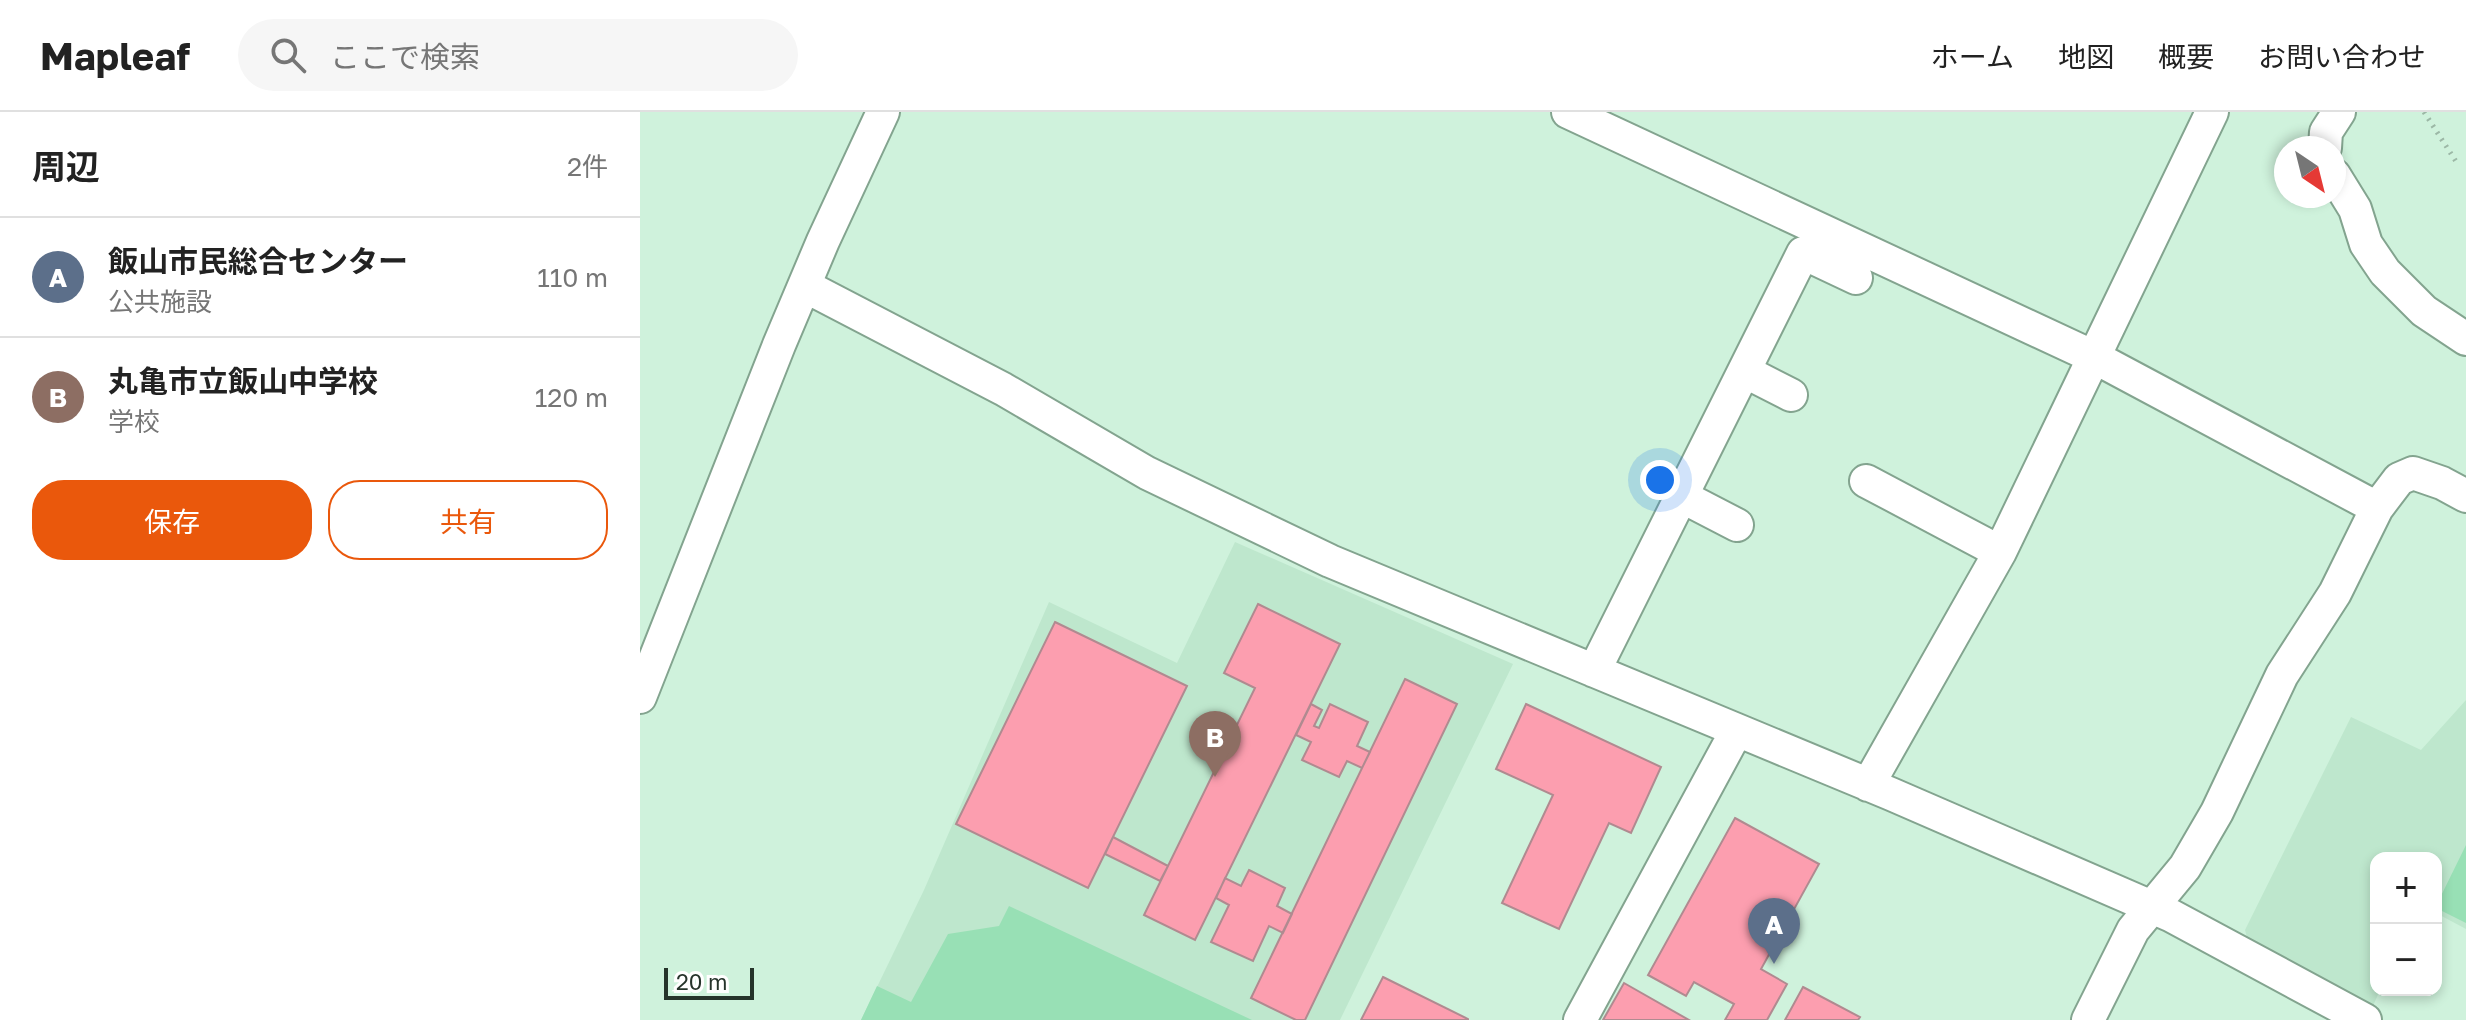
<!DOCTYPE html>
<html lang="ja">
<meta charset="utf-8">
<style>
:root{--surface:#fff;--page:#f6f6f6;--text:#222;--muted:#767676;--line:#e0e0e0;--accent:#ea580c}
body{margin:0;font-family:"Golos Text","Noto Sans JP",sans-serif;background:var(--page);color:var(--text)}
.controls{position:absolute;right:24px;bottom:24px;display:grid;overflow:hidden;border-radius:16px;box-shadow:0 4px 12px #0003}
.controls button{width:72px;height:72px;display:grid;place-items:center;padding:0;border:0;border-bottom:2px solid var(--line);background:var(--surface);color:var(--text);font:40px sans-serif}
.compass{position:absolute;left:1634px;top:24px;width:72px;height:72px;border-radius:50%;background:var(--surface);box-shadow:0 4px 12px #0003;rotate:145deg}
.scale{position:absolute;left:24px;bottom:20px;width:90px;box-sizing:border-box;padding-left:8px;border:4px solid #26342b;border-top:0;font-size:22px;line-height:28px;white-space:nowrap;color:#26342b;-webkit-text-stroke:6px #fff;paint-order:stroke}
.you{position:absolute;left:1020px;top:368px;width:28px;height:28px;margin:-20px;border:6px solid #fff;border-radius:50%;background:#1a73e8;box-shadow:0 0 0 12px #1a73e833}
.badge{display:grid;place-items:center;width:52px;height:52px;border-radius:50%;background:var(--accent);color:#fff;font-size:26px;font-weight:700}
.pin{position:absolute;translate:-50% -66px;filter:drop-shadow(0 2px 4px #0008)}
.pin::after{content:'';position:absolute;top:42px;width:28px;height:24px;background:inherit;clip-path:polygon(0 0,100% 0,50% 100%)}
.list{margin:0;padding:0;list-style:none}
h2{display:flex;justify-content:space-between;align-items:center;height:104px;margin:0;padding:0 32px;font-size:34px}
h2 small{font-size:26px;font-weight:400;color:var(--muted)}
.list li{display:grid;grid-template-columns:52px 1fr auto;gap:24px;align-items:center;box-sizing:border-box;height:120px;padding:0 32px;border-top:2px solid var(--line)}
.list b{display:block;font-size:30px;white-space:nowrap}
.list p{margin:0;font-size:26px;white-space:nowrap;color:var(--muted)}
.list em{font-size:26px;font-style:normal;color:var(--muted)}
.actions{display:flex;gap:16px;padding:24px 32px}
.actions a{flex:1;padding:18px 0;border:2px solid var(--accent);border-radius:32px;text-align:center;font-size:28px;color:var(--accent)}
.actions .main{background:var(--accent);color:#fff}
.icon{flex:none;width:44px;height:44px;fill:none;stroke:currentColor;stroke-width:2;stroke-linecap:round;stroke-linejoin:round}
.map{position:relative;flex:none;width:1826px;height:908px;overflow:hidden}
header{display:flex;align-items:center;gap:48px;box-sizing:border-box;height:112px;padding:0 40px;background:var(--surface);border-bottom:2px solid var(--line)}
header strong{font-size:38px}
nav{display:flex;gap:44px;margin-inline-start:auto;font-size:28px}
.search{width:560px;height:72px;background:var(--page);display:flex;align-items:center;gap:20px;box-sizing:border-box;padding:0 28px;border-radius:44px;color:var(--muted);font-size:30px}
main{display:flex}
aside{flex:1;background:var(--surface)}
.map>svg:first-child{display:block}
.built{fill:#bee7cd}
.green{fill:#98e0b5}
.building{fill:#fc9eaf;stroke:#b08a90;stroke-width:2}
.lines{fill:none;stroke-linecap:round;stroke-linejoin:round}
.minor-casing{stroke:#83a48f;stroke-width:36}
.path{stroke:#9cb8a6;stroke-width:5;stroke-dasharray:2 6;stroke-linecap:butt}
.minor{stroke:#fff;stroke-width:32}
</style>
<header>
<strong>Mapleaf</strong>
<div class="search"><svg class="icon" aria-label="search" viewBox="0 0 24 24"><circle cx="10" cy="10" r="6"/><path d="M15 15l6 6"/></svg>ここで検索</div>
<nav><a>ホーム</a><a>地図</a><a>概要</a><a>お問い合わせ</a></nav>
</header>
<main>
<aside>
<h2>周辺<small>2件</small></h2>
<ul class="list">
<li><span class="badge" style="background:#5c6f8a">A</span><div><b>飯山市民総合センター</b><p>公共施設</p></div><em>110 m</em></li>
<li><span class="badge" style="background:#8d6e63">B</span><div><b>丸亀市立飯山中学校</b><p>学校</p></div><em>120 m</em></li>
</ul>
<div class="actions"><a class="main">保存</a><a>共有</a></div>
</aside>
<div class="map">
<svg width="1826" height="908" viewBox="0 0 1826 908">
<rect width="100%" height="100%" fill="#cff2dc"/>
<path class="built" d="M595,430L873,552L700,908H221L284,778L409,490L537,551Z
M1826,588V817L1796,801V746H1736V878H1740L1733,894L1608,829L1605,818L1711,605L1781,638Z"/>
<path class="green" d="M1826,733V811L1796,796V794Z
M369,794L612,908H221L237,874L271,890L308,822L359,814Z"/>
<path class="building" d="M618,492L700,532L555,828L504,803L615,576L584,561Z
M415,510L547,574L448,776L316,712Z
M765,567L817,592L665,908H656L611,886Z
M671,592L682,598L674,614L679,616L690,592L728,610L717,634L730,640L722,656L707,649L699,665L662,648L671,630L656,623Z
M886,592L1021,655L991,721L969,711L919,817L862,791L913,683L856,657Z
M1095,706L1179,752L1121,857L1147,872L1127,908H1085L1094,892L1054,870L1046,884L1008,863Z
M473,725L528,754L520,769L465,742Z
M609,758L645,776L637,794L652,802L643,821L629,814L613,849L571,830L589,793L576,786L585,766L601,774Z
M743,865L828,907V908H721Z
M984,871L1049,908H963Z
M1163,875L1220,905L1218,908H1145Z"/>
<g class="lines">
<defs>
<path id="minor" d="M928,0L1454,245L1737,396
M1685,36L1686,20L1699,0
M1694,63L1715,97L1726,132L1745,160L1784,199L1826,227
M165,174L363,277L507,361L690,449L1251,682L1530,803L1725,908
M1104,259L1151,283
M1226,369L1360,440
M1041,384L1097,413
M954,559L1163,141L1216,166
M0,585L139,233L183,129L243,0
M1228,673L1360,440L1572,0
M940,908L1097,618
M1448,908L1493,818L1545,755L1577,700L1642,563L1695,481L1737,396L1759,367L1773,361L1802,371L1826,384"/>
</defs>
<use href="#minor" class="minor-casing"/>
<path class="path" d="M1784,0L1817,51"/>
<use href="#minor" class="minor"/>
</g>
</svg>
<div class="controls">
<button>+</button>
<button>−</button>
</div>
<svg class="compass" viewBox="-18 -18 36 36"><path d="M0-13l5 13h-10z" fill="#e53935"/><path d="M0 13l5-13h-10z" fill="#767676"/></svg>
<div class="scale">20 m</div>
<div class="you"></div>
<div class="pin badge" style="left:1134px;top:852px;background:#5c6f8a">A</div>
<div class="pin badge" style="left:575px;top:665px;background:#8d6e63">B</div>
</div>
</main>
